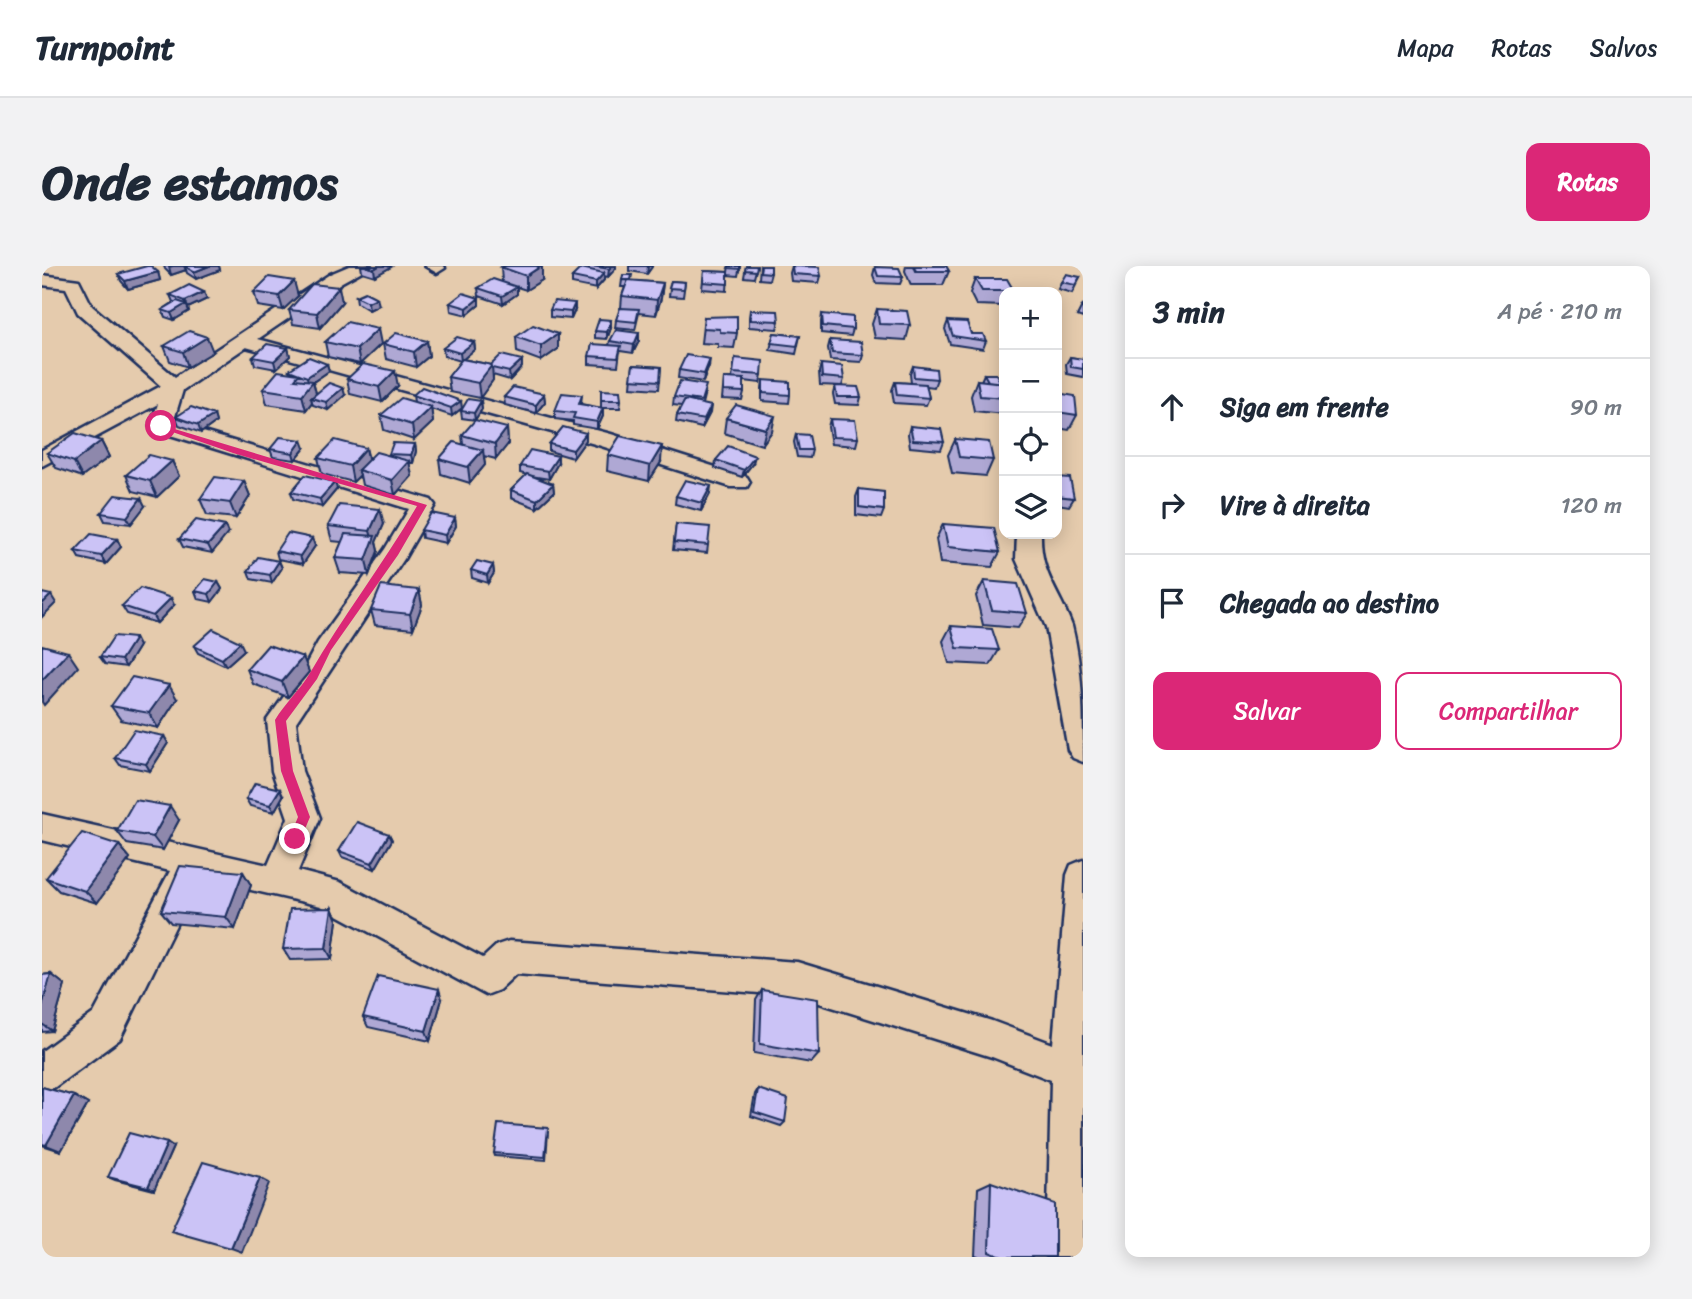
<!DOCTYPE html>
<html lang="pt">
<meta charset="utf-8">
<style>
:root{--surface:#fff;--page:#f2f2f3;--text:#1f2937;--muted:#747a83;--line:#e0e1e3;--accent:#db2777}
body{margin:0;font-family:Sriracha,sans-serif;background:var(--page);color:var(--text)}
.controls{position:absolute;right:21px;top:21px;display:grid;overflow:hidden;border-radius:14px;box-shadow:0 4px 18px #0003}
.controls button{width:63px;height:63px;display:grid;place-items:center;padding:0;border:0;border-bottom:2px solid var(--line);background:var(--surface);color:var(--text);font:35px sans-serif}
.stop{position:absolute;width:21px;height:21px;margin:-16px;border:5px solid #db2777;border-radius:50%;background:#fff}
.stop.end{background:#db2777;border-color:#fff;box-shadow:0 2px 7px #0008}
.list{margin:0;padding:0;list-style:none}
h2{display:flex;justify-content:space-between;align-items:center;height:91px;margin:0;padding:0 28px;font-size:30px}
h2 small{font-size:23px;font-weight:400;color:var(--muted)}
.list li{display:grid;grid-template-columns:46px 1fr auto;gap:21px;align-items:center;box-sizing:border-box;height:98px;padding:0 28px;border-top:2px solid var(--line)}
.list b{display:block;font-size:26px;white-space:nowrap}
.list em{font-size:23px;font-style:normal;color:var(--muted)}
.actions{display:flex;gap:14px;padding:21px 28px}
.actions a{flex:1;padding:16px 0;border:2px solid var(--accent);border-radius:14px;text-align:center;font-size:24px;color:var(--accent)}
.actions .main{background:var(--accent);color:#fff}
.icon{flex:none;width:38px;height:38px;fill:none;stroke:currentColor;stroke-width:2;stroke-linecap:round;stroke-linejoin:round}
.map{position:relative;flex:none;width:1041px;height:991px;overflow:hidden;border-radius:14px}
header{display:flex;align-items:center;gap:42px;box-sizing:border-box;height:98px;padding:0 35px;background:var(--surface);border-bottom:2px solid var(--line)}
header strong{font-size:33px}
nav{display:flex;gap:38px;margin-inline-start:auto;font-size:24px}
.intro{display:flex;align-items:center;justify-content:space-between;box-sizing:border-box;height:168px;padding:0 42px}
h1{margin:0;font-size:49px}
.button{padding:18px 32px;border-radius:14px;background:var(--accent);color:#fff;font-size:24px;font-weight:700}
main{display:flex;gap:42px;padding:0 42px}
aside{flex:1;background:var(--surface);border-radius:14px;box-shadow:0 4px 18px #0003}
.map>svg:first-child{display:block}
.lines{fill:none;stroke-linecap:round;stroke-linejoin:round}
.minor-casing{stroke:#1b2f5e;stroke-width:5}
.minor{fill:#e5cbad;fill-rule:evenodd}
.wall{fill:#afa8d4;stroke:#1b2f5e;stroke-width:2}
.shaded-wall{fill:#8e88ac;stroke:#1b2f5e;stroke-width:2}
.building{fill:#cbc3f6;stroke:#1b2f5e;stroke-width:2}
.route{fill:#db2777}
</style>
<header>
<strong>Turnpoint</strong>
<nav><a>Mapa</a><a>Rotas</a><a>Salvos</a></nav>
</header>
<div class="intro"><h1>Onde estamos</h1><a class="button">Rotas</a></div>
<main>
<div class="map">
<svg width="1041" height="991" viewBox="0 0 1041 991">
<rect width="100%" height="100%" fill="#e5cbad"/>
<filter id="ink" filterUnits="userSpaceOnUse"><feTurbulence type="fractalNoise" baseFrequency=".0143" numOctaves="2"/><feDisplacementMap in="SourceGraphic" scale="14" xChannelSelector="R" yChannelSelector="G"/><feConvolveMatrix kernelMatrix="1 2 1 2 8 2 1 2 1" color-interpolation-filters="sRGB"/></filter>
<g filter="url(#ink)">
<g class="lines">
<defs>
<path id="minor" d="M307,0H329L300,16L216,73L569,168L705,211L708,216L705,221H689L553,178L204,81L141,124L131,157L389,234L393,239L362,293L254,456L260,505L278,552L256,605L298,616L441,692L455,679L467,675L755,696L950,755L1011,778L1025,609L1029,599L1041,594V991H1005L1009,814L950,791L755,730L474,708L457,724L444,729L279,640L157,612L78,773L13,821L0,827V785L52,747L128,605L0,574V548L226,599L246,552L230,505L225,454L261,404L276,376L343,283L367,243L112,164L108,160L116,138L0,200V184L119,120L36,47L24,22L0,19V9L37,14L50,40L133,111L288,8Z
M383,0H402L403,2L395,7Z
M975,268H999C998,308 1017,324 1030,360C1041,403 1041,451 1041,496L1031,492L1026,484L1004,361L974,293Z"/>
</defs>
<use href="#minor" class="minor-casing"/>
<use href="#minor" class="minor"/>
</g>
<path class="wall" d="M122,0H177L178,4L154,13L145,7L144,4L129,9L123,3Z
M319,0H323L349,1L333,10L320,6Z
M547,0H574V2L566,11L562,10V14L554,23L530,18V11L547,4Z
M587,0H610L605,8L587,5Z
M687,0H698L696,10L686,9L685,25L660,23L662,5L686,6Z
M704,0H715L712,12L702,11Z
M718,0L729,7L727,14L717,13Z
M750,0L779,10L777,17L749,15L748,7Z
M864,0H904L907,5L901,19H869L863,5Z
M459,1L500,14L484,24L475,21V28L461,38L437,30L436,22L460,16Z
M833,1L861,11L858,18L834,17L831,9Z
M116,6L118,14L86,23L79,15L76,8Z
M1038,11L1030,27L1016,23L1019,16Z
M933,13L972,25V26H962V40L934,39L928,27Z
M580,14L621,17L619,32L614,49L597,47L593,64L573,62L574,54L579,42L580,30L583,21H579Z
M629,15L643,16L641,31L627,30Z
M212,26L256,30L241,44L216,40Z
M128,29L165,33L146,42L147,45L132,54L123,51L120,44L132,36H131Z
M314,30L337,39L327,44L315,37Z
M437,32V39L425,49L409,45L408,37Z
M300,36L278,62L251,58L247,44Z
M1041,38V52L1035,50Z
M835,43L868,59L864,74L833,72L830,58Z
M508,44H533L529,53L508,51Z
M708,44L737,55L735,63L707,61V51Z
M780,48L811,63L809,70L779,67V56Z
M662,51L695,67L692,82L676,81V78L659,77Z
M906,55L944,75L941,83L908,78L903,63Z
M569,62L565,73L553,72V65Z
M597,67V75L591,87L578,85L576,100L547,98V90L567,79L568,75Z
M732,67L758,70L754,88L728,84Z
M516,68V83L499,95L475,86L474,71Z
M788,74L821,89L819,96L788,94L786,82Z
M385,75L387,90L374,101L344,93L341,78Z
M283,76L339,78L318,98L286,91Z
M432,76L433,83L421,93L449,99L480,94V101L468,114L451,109V114L438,132L408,126L406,111L419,95L402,90L401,82Z
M122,80L171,86L146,101L128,95Z
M246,82L248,90L234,103L213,99L211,91Z
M1028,91L1041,93V111L1025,108L1024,98Z
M693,92L720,109L718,117L702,115V126L700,134L680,133L682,112H690Z
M285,98L287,105L271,116L274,128L303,129L286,144L271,139L270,136L264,144L225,138L221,123L248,107L247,104Z
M779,98L802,113L800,120L778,119L777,106Z
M591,99L619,101L617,123L589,121Z
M667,100L661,116L636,112L637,104Z
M871,100L895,113L892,121L884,120L887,132L884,139L852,137L850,124L853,116L869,117L868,108Z
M942,108L959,117H962V148L932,145L929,130L935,114L939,115Z
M305,113L356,120L340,136L308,128Z
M721,114L748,129L747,137L720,135V122Z
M793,120L819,131L817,139L793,138L791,128Z
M559,124L579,134L578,142H559H561V150L555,163L531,159V155L513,153V145L540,129L539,138L559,142Z
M663,126L660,138L668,147L660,162L634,156L635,149L640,140L631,139L632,131Z
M1015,127L1035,149L1027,164L1015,162Z
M502,128L503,136L494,147L463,139L462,131Z
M371,129L420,142L410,150L389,143L391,156L372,174L342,164L339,149L372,136Z
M439,135L440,143L433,154L420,152L419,145Z
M172,149L174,156L159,167L137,159L134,151Z
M684,152L730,165L720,179L682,167Z
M788,153L816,172L814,180L789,178L786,161Z
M868,160L902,176L899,184L868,181L866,168Z
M465,162L466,178L454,193L442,190L443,199L428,217L399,208L397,193L421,178L420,169Z
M544,167V174L531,192L507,185V178Z
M754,168L770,184L768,192L755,191L752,176Z
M913,174L951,194L944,210L910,207L906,189Z
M59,175L67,191L40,211L14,202L5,187Z
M373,178L374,185L371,197H367L370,210L353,229L320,219L318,209L311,216L280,208L276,192L324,182L327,193L347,190V188Z
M263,182L253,194L231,191L228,183Z
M566,189L619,196L607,215L565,205Z
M674,194L711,197L700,211L673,202Z
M130,195L137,210L115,231L91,225L84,209Z
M516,197L507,213L489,210L511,218L512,226L495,242L469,232V224L485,209L478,207V200Z
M1015,211L1032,232L1027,240L1015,238Z
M202,215L208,230L194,252L165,249L158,233Z
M293,216L295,223L280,241L251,233L249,226Z
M817,223L842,244L839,252L814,249V231Z
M668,228L659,245L633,238L634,230Z
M103,240L89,258L63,255L59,247Z
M413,252L414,260L404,277L380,272L379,264Z
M342,258L334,276L336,285L327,309L298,307L293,292L300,276L290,275L286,260Z
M634,258L666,279L665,287L631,284Z
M901,258L958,286L950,301L898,297L894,273Z
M186,267L170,287L141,281L137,273Z
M75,273L79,281L64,298L37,292L33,285Z
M273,280L261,298L236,293L234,285Z
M237,295L240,302L230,317L209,313L206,305Z
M451,299L452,307L446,317L430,312L429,304Z
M942,315L985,347L976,362L941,359L934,330Z
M176,316L180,323L170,336L156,333L153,325Z
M377,324L380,339L371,363L333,359L329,344Z
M132,339L115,357L85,348L80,340Z
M909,360L957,384L948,399L907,397L901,375Z
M97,380L84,401L63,398L58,391Z
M152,380L202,384L184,400L156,387Z
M261,391L267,406L246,431L211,418L205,403Z
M135,433L116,462L79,454L69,440Z
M122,470L126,477L108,505L78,499L73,492Z
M241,530L232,546L208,540L204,533Z
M137,554L121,584L85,578L75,565Z
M347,568L350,574L333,603L300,591L297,585Z
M77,579L88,592L55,637L17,625L4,612Z
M201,606L209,619L193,663L129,657L119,645Z
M290,642L295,654L290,693L248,694L241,683Z
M9,708L23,719L10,765L0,766V709Z
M720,724L777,788L769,797L712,787L714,734Z
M400,733L388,775L326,761L321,751Z
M0,821L32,830L46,838L19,885L0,879Z
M716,823L743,856L739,860L709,850L713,828Z
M506,866L504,894L453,890L452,887Z
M131,881L112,924L73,914L66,911Z
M949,916L1013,991H936L933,990L936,922Z"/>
<path class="shaded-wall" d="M131,0H144H142L144,4L129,9L127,1Z
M167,0H177L178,4L154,13L152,6Z
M337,0H349V1L333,10L332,3Z
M500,0V14L484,24V10Z
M570,0H574V2L566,11L567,3Z
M606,0H610V1L605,8Z
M116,6L118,14L86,23L83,15Z
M562,7V14L554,23V16Z
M252,15L256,30L241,44L237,30Z
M621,17L619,32L614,49L615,34Z
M297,21L300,36L278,62L275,47Z
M475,21V28L461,38L460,30Z
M162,26L165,33L146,42L143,35Z
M335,32L337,39L327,44L326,36Z
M437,32V39L425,49V42Z
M533,37V44L529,53V46Z
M144,38L147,45L132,54L129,47Z
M569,54V62L565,73V66Z
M336,63L339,78L318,98L315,83Z
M597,67V75L591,87L592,79Z
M516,68V83L499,95V80Z
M165,71L171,86L146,101L141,86Z
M385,75L387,90L374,101L372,86Z
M432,76L433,83L419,95L418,87Z
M246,82L248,90L234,103L232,95Z
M668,93L667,100L661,116L662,108Z
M480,94V101L468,114L467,106Z
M285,98L287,105L271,116L275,130L269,132L270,136L264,144L260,129L267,119L265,111Z
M450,99L451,114L438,132L436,117Z
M353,105L356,120L340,136L337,121Z
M301,122L303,129L286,144L284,136Z
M502,128L503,136L494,147V139Z
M419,135L420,142L410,150L409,142Z
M439,135L440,143L433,154L432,147Z
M669,140L668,147L660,162L662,154Z
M389,141L391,156L372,174L370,159Z
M561,142V150L555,163V156Z
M172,149L174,156L159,167L156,159Z
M733,150L730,165L720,179L724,163Z
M465,162L466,178L454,193L453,178Z
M544,167V174L531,192V184Z
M260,174L263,182L253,194L251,187Z
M59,175L67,191L40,211L32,196Z
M373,178L374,185L371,197L369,189Z
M620,180L619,196L607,215L608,200Z
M324,182L327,197L316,204L318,209L311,216L308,200Z
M441,184L443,199L428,217L426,201Z
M516,190V197L507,213L506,205Z
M713,190L711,197L700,211L702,204Z
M130,195L137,210L115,231L108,215Z
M367,195L370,210L353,229L350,214Z
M202,215L208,230L194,252L188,237Z
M293,216L295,223L280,241L278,233Z
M511,218L512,226L495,242V234Z
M669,220L668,228L659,245L660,237Z
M99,232L103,240L89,258L85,251Z
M338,243L342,258L334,276L336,285L327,309L324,294L331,275L328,265Z
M413,252L414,260L404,277L403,269Z
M183,260L186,267L170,287L166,279Z
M270,272L273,280L261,298L258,290Z
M75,273L79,281L64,298L59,290Z
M237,295L240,302L230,317L228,309Z
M451,299L452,307L446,317L445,309Z
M176,316L180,323L170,336L167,328Z
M377,324L380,339L371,363L368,348Z
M9,329L14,337L0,351V338Z
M129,332L132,339L115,357L111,350Z
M93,372L97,380L84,401L79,394Z
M198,376L202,384L184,400L180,393Z
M26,386L36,401L2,439L0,436V414Z
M261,391L267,406L246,431L240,416Z
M127,419L135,433L116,462L107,447Z
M122,470L126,477L108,505L104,498Z
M238,523L241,530L232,546L228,539Z
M128,540L137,554L121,584L111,571Z
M347,568L350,574L333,603L330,597Z
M77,579L88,592L55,637L43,625Z
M201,606L209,619L193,663L184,651Z
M290,642L295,654L290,693L284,682Z
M9,708L23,719L10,765L0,758V740Z
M397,723L400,733L388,775L384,765Z
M32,830L46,838L19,885L4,879Z
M125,877L131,881L112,924L106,921Z
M218,912L227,917L200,986L189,982Z"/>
<path class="building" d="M105,0H109L116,6L83,15L76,8Z
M142,0H167L152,6Z
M323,0H337L332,3Z
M461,0H499L484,10L459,1Z
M550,0H570L567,3Z
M687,0H698V3L686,2Z
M704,0H715L714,5L703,4Z
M719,0H729V7L718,6Z
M750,0L777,1L779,10L751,8Z
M872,0H904L907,5H874Z
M833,1L857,2L861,11L836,10Z
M539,2L562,7L554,16L530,11Z
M662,5L686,6V18L661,16Z
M1024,8L1038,11L1033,19L1019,16Z
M581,9H590L589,14H580Z
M227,11L252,15L237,30L212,26Z
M451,13L475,21L460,30L436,22Z
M933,13H965L972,25H940Z
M586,14L621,17L615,34L580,30Z
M629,15L643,16L642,23L627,22Z
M270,18L297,21L275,47L247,44Z
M147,19L162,26L143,35L128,29Z
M323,26L335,32L326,36L314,30Z
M421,27L437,32L425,42L408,37Z
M135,35L144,38L129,47L120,44Z
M512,35L533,37L529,46L508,44Z
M578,42L597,43L594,56L574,54Z
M835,43L865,45L868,59L837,58Z
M708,44L736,45L737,55L709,54Z
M780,48L811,51V63L781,60Z
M695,50V67L678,66V63L661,62L662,51Z
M557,53L569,54L565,66L553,65Z
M906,55L925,56L929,68H941L944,75L911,70Z
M305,56L336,63L315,83L283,76Z
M491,59L516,68L499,80L474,71Z
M574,64L597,67L592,79L568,75Z
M147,65L165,71L141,86L122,80Z
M354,67L385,75L372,86L341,78Z
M732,67L758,70L755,80L729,77Z
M415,71L432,76L418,87L401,82Z
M788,74L819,76L821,89L790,87Z
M225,78L246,82L232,95L211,91Z
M550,78L579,80L576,92L547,90Z
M459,89L480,94L467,106L450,102L449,99Z
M644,89L668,93L662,108L637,104Z
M267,91L285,98L265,111L247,104Z
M1028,91L1041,93V103L1029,101Z
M693,92L721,95L720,109L691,107Z
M420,93L450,99L436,117L406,111Z
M321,98L353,105L337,121L305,113Z
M779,98L800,100L802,113L780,111Z
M591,99L619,101L618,115L589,113Z
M871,100L894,103L895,113L872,111Z
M236,105L257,108L253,113L271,115L260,129L221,123Z
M942,108H954L959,117L946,115Z
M682,112L702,113V126L682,125Z
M721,114L748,116V129L721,127Z
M935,114L962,117V132L938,130Z
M638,115L664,119L659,135L632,131Z
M853,116L884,118L887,132L855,129Z
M287,117L301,122L284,136L269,132Z
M793,120L816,121L819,131H795Z
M380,121L419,135L409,142L371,129Z
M471,121L502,128L494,139L462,131Z
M559,124L578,125L579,134H559Z
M520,127L540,129L537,138L561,142L555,156L531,152L533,147L513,145Z
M1015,127L1033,130L1035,149L1015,146Z
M359,132L389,141L370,159L339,149Z
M426,133L439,135L432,147L419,145Z
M643,134L669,140L662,154L635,149Z
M694,139L733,150L724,163L684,152Z
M149,141L172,149L156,159L134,151Z
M788,153L813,154L816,172L791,171Z
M433,154L465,162L453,178L420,169Z
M868,160L899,163L902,176L871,174Z
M521,161L544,167L531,184L507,178Z
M33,167L59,175L32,196L5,187Z
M754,168L767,169L770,184H757Z
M578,170L620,180L608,200L566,189Z
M238,171L260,174L251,187L228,183Z
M913,173L947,176L951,194L917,191Z
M293,174L324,182L308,200L276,192Z
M412,176L441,184L426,201L397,193Z
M351,177L373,178L369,189L347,188Z
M686,180L713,190L702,204L674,194Z
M488,184L516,190L506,205L478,200Z
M334,186L367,195L350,214L316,204Z
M107,189L130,195L108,215L84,209Z
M485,208L511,218L495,234L469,224Z
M263,209L293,216L278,233L249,226Z
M173,211L202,215L188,237L158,233Z
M1015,211L1028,212L1032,232L1015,230Z
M643,214L669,220L660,237L634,230Z
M817,223L842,226V244L817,241Z
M73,229L99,232L85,251L59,247Z
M297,239L338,243L328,265L286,260Z
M389,247L413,252L403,269L379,264Z
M154,254L183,260L166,279L137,273Z
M634,258L668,261L666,279L632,276Z
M901,258L952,262L958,286L906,281Z
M246,267L270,272L258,290L234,285Z
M49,268L75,273L59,290L33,285Z
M303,268L333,270L324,294L293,292Z
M216,291L237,295L228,309L206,305Z
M435,295L451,299L445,309L429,304Z
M163,313L176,316L167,328L153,325Z
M942,315L976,318L985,347L950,344Z
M339,320L377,324L368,348L329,344Z
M98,322L129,332L111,350L80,340Z
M0,327L9,329L0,338Z
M909,360L950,363L957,384L915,382Z
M171,363L198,376L180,393L152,380Z
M72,370L93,372L79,394L58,391Z
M0,379L26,386L0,414Z
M226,379L261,391L240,416L205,403Z
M90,411L127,419L107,447L69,440Z
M92,464L122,470L104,498L73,492Z
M213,517L238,523L228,539L204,533Z
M93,534L128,540L111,571L75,565Z
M315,556L347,568L330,597L297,585Z
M40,567L77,579L43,625L4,612Z
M138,600L201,606L184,651L119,645Z
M290,642L284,682L241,683L248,643Z
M9,708L0,740V709Z
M336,710L397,723L384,765L321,751Z
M720,724L776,733L777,788L718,778Z
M0,821L32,830L4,879L0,878Z
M716,823L746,833L743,856L712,846Z
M456,858L506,862L503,891L452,887Z
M87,867L125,877L106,921L66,911Z
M161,896L218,912L189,982L129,965Z
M949,916L1013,938V991H960L947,986Z"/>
</g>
<path class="route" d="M116,158L385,239L356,289L289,384L275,413L244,455L251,505L268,551L257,577L253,578L247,573L256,551L239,505L233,454C243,437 258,424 268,407C301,350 342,297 375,240L191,187L116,161Z"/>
</svg>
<div class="controls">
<button>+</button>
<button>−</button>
<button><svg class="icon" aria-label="locate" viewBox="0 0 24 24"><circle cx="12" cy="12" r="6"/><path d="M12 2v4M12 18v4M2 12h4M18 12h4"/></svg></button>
<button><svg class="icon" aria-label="layers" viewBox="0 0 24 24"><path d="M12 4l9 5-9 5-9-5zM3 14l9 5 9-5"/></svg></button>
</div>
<div class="stop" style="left:119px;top:160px"></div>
<div class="stop end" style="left:253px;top:573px"></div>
</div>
<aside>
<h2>3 min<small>A pé · 210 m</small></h2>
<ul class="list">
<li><svg class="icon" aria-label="ahead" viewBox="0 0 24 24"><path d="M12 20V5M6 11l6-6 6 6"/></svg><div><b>Siga em frente</b></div><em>90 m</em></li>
<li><svg class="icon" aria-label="right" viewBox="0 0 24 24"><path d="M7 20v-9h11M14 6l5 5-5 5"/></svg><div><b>Vire à direita</b></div><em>120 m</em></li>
<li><svg class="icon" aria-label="arrive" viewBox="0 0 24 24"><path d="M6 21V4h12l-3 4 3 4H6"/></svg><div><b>Chegada ao destino</b></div></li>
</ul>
<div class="actions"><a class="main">Salvar</a><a>Compartilhar</a></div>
</aside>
</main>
